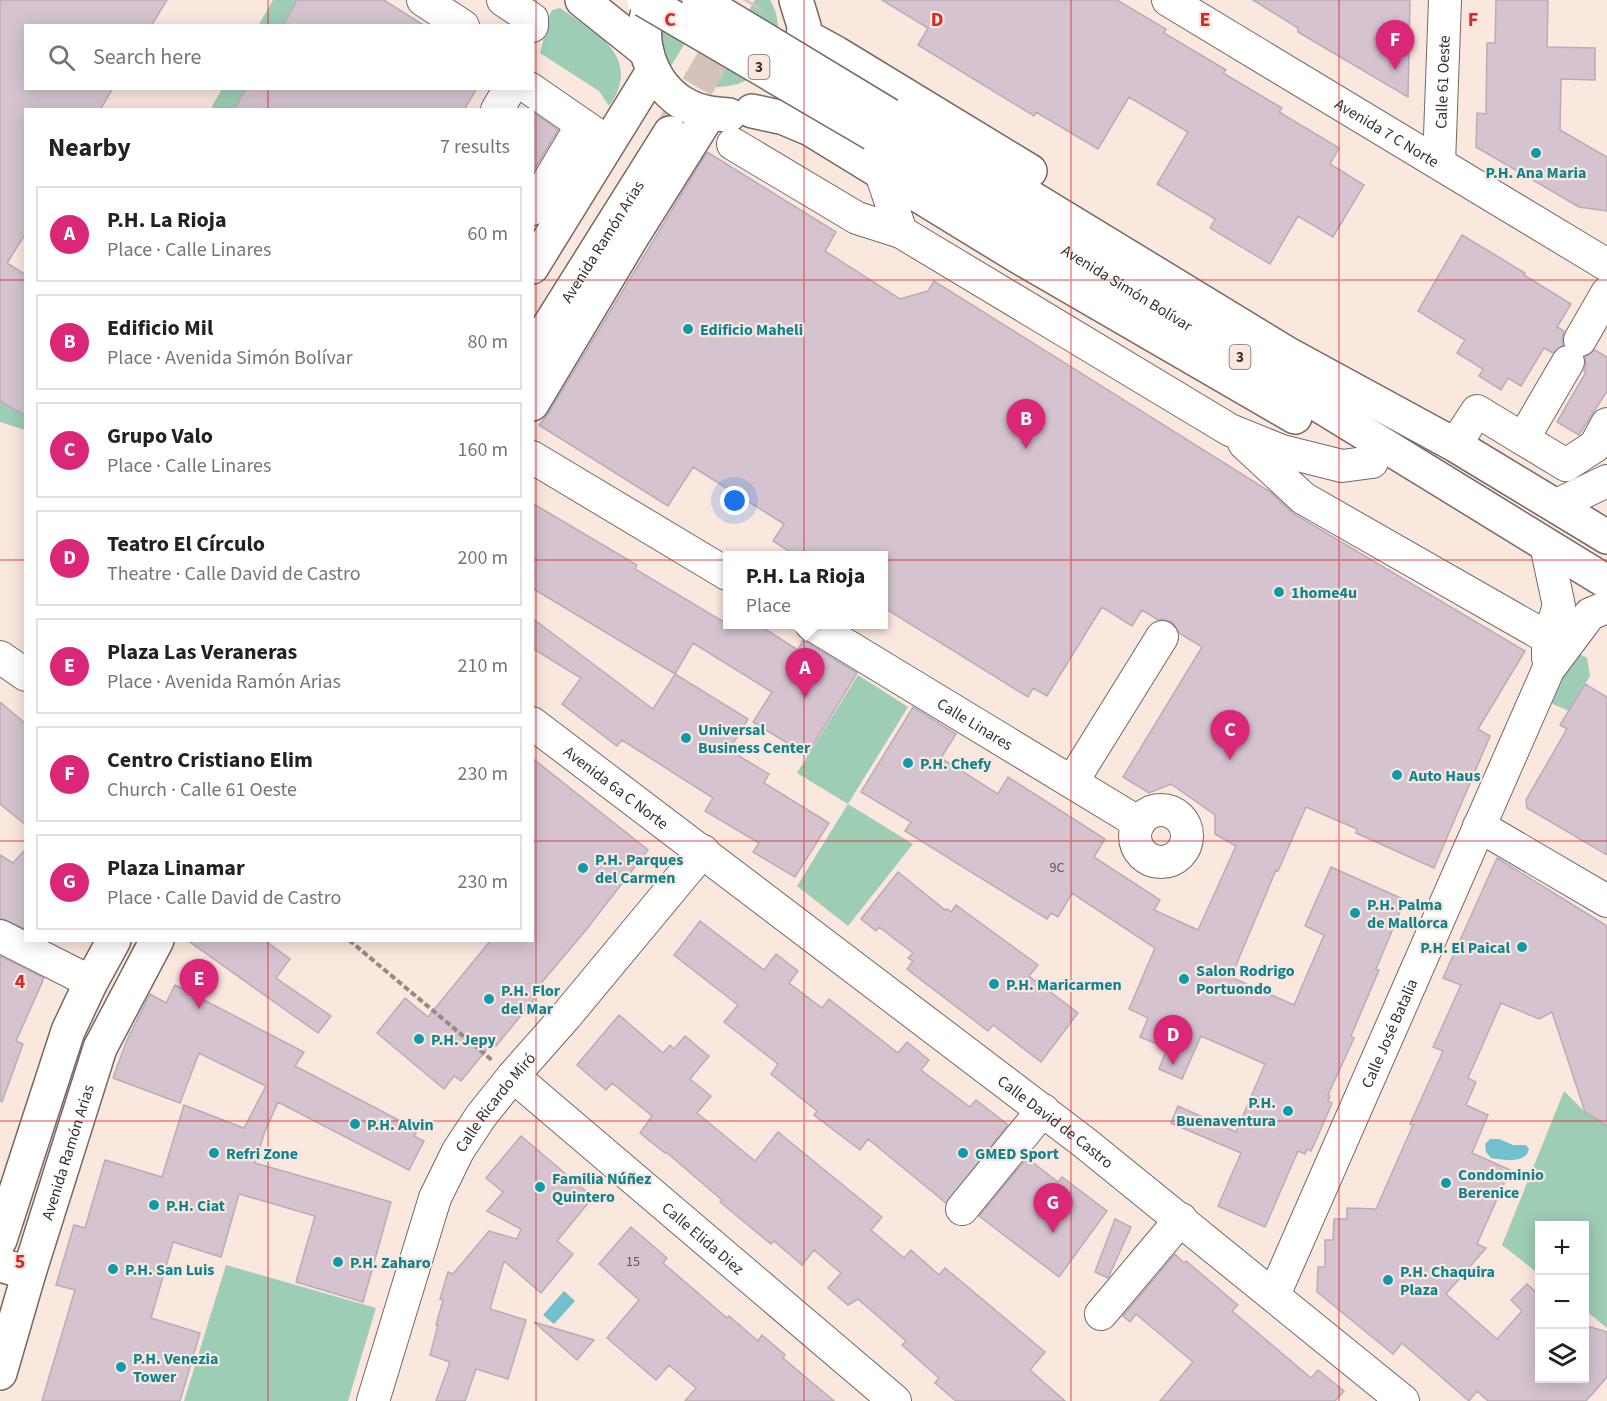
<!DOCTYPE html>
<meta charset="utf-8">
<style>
:root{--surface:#fff;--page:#f6f6f6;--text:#222;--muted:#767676;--line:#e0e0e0;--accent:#db2777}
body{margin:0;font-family:"Source Sans 3",sans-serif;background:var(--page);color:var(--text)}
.controls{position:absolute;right:18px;bottom:18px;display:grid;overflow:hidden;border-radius:0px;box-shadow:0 3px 15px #0003}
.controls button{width:54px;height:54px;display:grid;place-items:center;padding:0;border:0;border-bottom:2px solid var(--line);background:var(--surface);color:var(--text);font:30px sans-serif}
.you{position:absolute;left:735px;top:501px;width:21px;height:21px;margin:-15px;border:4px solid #fff;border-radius:50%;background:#1a73e8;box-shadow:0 0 0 9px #1a73e833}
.badge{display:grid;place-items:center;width:39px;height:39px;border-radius:50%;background:var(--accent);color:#fff;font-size:20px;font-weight:700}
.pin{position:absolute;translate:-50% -50px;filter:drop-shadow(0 2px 3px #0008)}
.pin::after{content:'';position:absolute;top:32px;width:21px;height:18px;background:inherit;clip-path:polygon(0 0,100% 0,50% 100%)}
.popup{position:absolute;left:723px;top:551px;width:165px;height:78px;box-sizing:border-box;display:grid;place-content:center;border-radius:0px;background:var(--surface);filter:drop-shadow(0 2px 4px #0005);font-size:20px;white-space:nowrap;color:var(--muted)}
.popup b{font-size:22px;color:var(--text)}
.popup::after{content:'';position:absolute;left:50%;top:100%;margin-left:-12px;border:12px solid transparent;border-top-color:var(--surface)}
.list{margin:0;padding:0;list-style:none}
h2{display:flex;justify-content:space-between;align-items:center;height:78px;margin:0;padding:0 24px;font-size:26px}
h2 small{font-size:20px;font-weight:400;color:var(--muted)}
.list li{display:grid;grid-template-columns:39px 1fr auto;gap:18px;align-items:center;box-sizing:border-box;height:96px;margin:0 12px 12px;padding:0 12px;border:2px solid var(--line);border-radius:0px}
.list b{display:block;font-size:22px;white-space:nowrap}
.list p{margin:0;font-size:20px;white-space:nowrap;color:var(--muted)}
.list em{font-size:20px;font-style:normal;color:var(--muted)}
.icon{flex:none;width:33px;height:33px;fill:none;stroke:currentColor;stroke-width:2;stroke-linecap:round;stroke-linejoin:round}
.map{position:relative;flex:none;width:1607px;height:1401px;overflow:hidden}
.search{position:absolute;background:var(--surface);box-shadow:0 3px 15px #0003;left:24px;top:24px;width:510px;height:66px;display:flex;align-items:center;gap:15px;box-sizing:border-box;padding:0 21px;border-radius:0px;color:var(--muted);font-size:22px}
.panel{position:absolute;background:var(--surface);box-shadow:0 3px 15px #0003;left:24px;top:108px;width:510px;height:834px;border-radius:0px}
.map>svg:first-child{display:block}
.green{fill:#9ecdb5}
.water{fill:#70c1cc}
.building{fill:#d5c4cf;stroke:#bbabb5;stroke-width:1.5}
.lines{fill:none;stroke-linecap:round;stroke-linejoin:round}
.major-tunnel{stroke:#d3c3bb;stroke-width:33;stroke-dasharray:33 16;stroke-linecap:butt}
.minor-casing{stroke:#786861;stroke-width:34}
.major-casing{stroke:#786861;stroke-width:36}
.path{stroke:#978a83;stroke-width:4;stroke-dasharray:6 3;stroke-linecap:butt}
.minor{stroke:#fff;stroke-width:32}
.major{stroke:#fff;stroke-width:33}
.major-bridge-casing{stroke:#786861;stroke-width:36;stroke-linecap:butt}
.major-bridge{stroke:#fff;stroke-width:33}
.grid{fill:none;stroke:#d62828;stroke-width:1.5;stroke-opacity:0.55}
.culture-dot{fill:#0f9aa8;stroke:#fae7de;stroke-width:2}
.labels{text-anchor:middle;stroke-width:4.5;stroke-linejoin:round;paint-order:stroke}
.number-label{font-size:14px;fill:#5f5656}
.shield{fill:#fae7de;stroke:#726862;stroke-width:1.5}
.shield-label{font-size:15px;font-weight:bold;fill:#38312d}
.street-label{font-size:16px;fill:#38312d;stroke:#fae7de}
.culture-label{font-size:16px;font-weight:bold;fill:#0d838f;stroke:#fae7de;text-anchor:start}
.grid-label{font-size:20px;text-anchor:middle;font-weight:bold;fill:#d62828;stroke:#fae7de;stroke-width:4.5;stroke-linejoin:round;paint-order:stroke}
</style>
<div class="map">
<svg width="1607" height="1401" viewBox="0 0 1607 1401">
<rect width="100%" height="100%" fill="#fae7de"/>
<path class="green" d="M273,0H298L283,25L258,26Z
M664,0H711L671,66C654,39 660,30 664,0Z
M755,0H770C776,9 780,25 777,36C774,47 755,76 745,81C732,87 719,88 704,86Z
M560,8C595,32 644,57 609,106L599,91L540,53L550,14L552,10Z
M222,89H246L234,109L210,110Z
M0,401L21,413L25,407V430L0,422Z
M1580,654L1587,658L1590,676L1569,711L1548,702L1574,655Z
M858,675L908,707L848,804L913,844L848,926L797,886L848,804L797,773Z
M1564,1091L1585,1112L1607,1126V1328L1585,1310L1584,1226H1540L1539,1274L1502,1245Z
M226,1265L376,1308L348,1401H184Z"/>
<path class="water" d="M1490,1139H1499L1513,1145H1526L1529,1149C1526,1164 1503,1160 1491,1158L1486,1152L1485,1144Z
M564,1291L575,1301L554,1324L543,1315Z"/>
<path class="building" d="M0,0H167L151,26H26V88H113L100,110H26V233L7,263L26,275V416L0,401Z
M297,0H384L425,26H283Z
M882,0H1117L1166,29L1164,33L1226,70L1223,73L1282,108L1279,112L1339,148L1330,164L1364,185L1333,237L1298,216L1270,264L1210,228L1215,219L1157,184L1188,132L1129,97L1098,149L1036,112L1034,116L918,45L928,28Z
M1253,0H1410L1408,97L1298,32V28Z
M1496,0H1548L1547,47L1595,48V80L1561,79L1560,130L1607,157V211L1579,207L1476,147L1477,113L1486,114L1487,43H1495Z
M246,88H477L464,110H234Z
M532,112L558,130L532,173Z
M707,152L836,232L825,251L900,299L928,291L934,281L1269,491L1294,514L1525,651L1478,729L1490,736L1434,868L1356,833L1357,829L1306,807L1278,871L1276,870L1231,977L1294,1005L1324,935L1305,926L1331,867L1405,900L1376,969L1379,970L1351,1036L1354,1038L1328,1095L1330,1096L1328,1101L1332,1103L1321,1129L1311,1151L1307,1149L1305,1154L1298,1151L1265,1227L1218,1206L1241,1153L1171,1123L1178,1106L1236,1132L1265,1064L1201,1036L1182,1079L1159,1069L1167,1048L1140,1037L1148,1018L1129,1009L1155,948L1072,893L1058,917L1051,913L1047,919L905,831L911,822L861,792L913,707L956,734L941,758L998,794L1008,777L1105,839L1094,857L1160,900L1154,910L1198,930L1236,846L1215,834V815L1171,784L1149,793L1123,777L1202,647L1179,633L1172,622L1163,619L1158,620L1142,610L1132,626L1102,607L1047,696L1033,688L1028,697L883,607V555H795L773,541L784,524L693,467L668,506L539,425L548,414Z
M1462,235L1525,273L1524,275L1571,304L1557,327L1564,331L1562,339L1563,345L1553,353L1544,348L1521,386L1508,378L1501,390L1479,376L1483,369L1457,353L1465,340L1418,311Z
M1595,350L1607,357V391L1579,435L1557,422L1586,372L1584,371L1586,363L1585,357Z
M532,503L637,565L635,569L727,624H757L798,650L803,640L857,673L807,755L753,722L772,692L693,643L675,674L532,588Z
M532,618L653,709L675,674L748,719L729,750L769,774L764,783L829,823L795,877L753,852L759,843L705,811L713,798L622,740L617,746L562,704L581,678L532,648Z
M1585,684L1607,697V855L1527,808L1526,800L1567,729L1560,725Z
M0,702L26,724V825L0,804Z
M532,758L648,850L586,930L532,994L536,997L496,1046L492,1043L461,1081L454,1076L444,1089L377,1033L405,998L428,1017L491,940H532Z
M26,849V929L0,918V855L13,863Z
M1497,858L1607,926V1126L1585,1112L1552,1012L1539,1019L1501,1003L1468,1078L1476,1082L1466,1105L1488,1115L1472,1153L1510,1170L1477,1244L1486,1248L1446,1294L1497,1339L1522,1311L1511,1300L1527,1284L1537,1293L1539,1291V1378H1584V1325L1607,1332V1377L1586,1401H1488L1477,1391L1469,1401L1402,1343L1393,1354L1317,1292L1318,1267H1325V1240H1333L1334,1219H1347V1208L1376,1209L1413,1125L1410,1124L1443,1051L1433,1047L1461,985L1443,978Z
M898,872L945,910L947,909L951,912L956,905L1038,965L1029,976L1078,1013L1041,1062L993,1025L988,1031L907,969L913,961L908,958L913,953L879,927L876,931L861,919Z
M700,921L764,970L776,954L798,971L789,983L822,1008L829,999L898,1053L907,1042L929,1060L921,1070L970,1107L976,1100L1008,1125L946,1203L868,1139L860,1150L814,1115L817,1111L771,1074L778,1064L724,1022L738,1005L674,955Z
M187,940H264L290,959L276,978L331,1016L318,1033Z
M0,956L44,978L16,1041L23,1044L2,1102L0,1101Z
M175,985L304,1052L295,1066L418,1130L414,1136L424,1141L409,1170L278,1102L264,1134L255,1163L391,1202L363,1302L296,1282L315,1216L239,1194L221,1257L173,1242L151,1318L200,1333L180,1401H42L75,1290L56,1285L74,1225L85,1228L105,1160L162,1177L184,1105L244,1128L266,1086L199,1053L180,1103L113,1078L127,1040L150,994L166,1003Z
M619,1015L663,1053L670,1045L674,1049L685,1036L709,1056L690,1079L711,1096L697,1113L755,1161L778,1132L882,1217L871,1230L904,1258L911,1250L939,1275L945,1268L1045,1352L1030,1370L1065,1401H956L935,1383L939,1378L902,1345L906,1341L858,1299L848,1305L828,1288L841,1273L814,1250L802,1265L774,1241L771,1244L720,1202L722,1200L666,1152L665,1153L640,1133L652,1116L612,1083L606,1090L577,1065Z
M521,1136L593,1197L557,1241L573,1254L541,1293L504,1261L490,1309L526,1320L508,1379L476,1369L465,1401H436L450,1362L430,1355L438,1325H436L443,1300L440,1299L448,1272L453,1274L489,1231L517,1239L521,1229L487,1211L503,1192L486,1178Z
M1027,1158L1058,1182L1062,1177L1107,1211L1059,1277L979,1216Z
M1115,1219L1131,1227L1108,1278L1095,1272Z
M631,1227L667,1258L663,1263L727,1318L729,1316L758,1341L762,1335L785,1355L783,1358L834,1401H685L696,1388L669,1365L656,1380L607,1338L639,1300L599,1264Z
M1175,1254L1184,1263L1186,1261L1238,1305L1232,1311L1311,1378L1318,1370L1344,1391L1335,1401H1160L1193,1362L1136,1314L1130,1322L1123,1316Z
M534,1322L594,1340L577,1360Z"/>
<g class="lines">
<path class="major-tunnel" d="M672,129L748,0"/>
<defs>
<g id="minor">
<path d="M423,0L463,26"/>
<path d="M503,0L532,19V26"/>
<path id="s1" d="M1168,0L1607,265"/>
<path d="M529,88L600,137"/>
<path d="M497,110L510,88"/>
<path d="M733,144L857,218L901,232"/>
<path id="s2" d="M1439,163L1445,0"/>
<path d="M881,173L901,232L1230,430L1282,451L1342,466L1372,462"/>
<path d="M532,209L582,125"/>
<path d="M1580,340L1607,293"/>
<path d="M1568,362L1523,439L1566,465L1595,446L1607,424"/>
<path d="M1244,443L1303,498L1548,638"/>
<path d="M1455,445L1477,411L1523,439"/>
<path d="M532,457L727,574"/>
<path d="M1557,505L1607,481"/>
<path d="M1546,545L1559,606L1548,638V658"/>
<path id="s3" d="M811,624L1139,823"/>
<path d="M0,657L26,675"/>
<path id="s4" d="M532,723L1085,1143L1403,1401"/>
<path d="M1072,782L1162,637"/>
<circle cx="1161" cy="836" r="26"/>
<path d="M1479,826L1607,901"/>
<path d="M0,936L91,982"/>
<path id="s5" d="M513,1076L895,1401"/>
<path d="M962,1209L1043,1110"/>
<path id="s6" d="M1274,1295L1548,670L1590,614L1607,607"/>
<path d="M1101,1314L1181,1219"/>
<path id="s7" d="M373,1401L435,1198L458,1151L481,1116L513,1076L566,1016L703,851"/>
</g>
<g id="major">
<path d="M582,0L647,52"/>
<path d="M653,0C633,37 651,87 688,106C701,113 715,114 729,115"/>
<path d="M796,0L804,26L802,57"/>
<path d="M805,36L836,53L1030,171"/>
<path d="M752,111L784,118L810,129L1014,254L1295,417"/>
<path d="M889,115L1004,181L1288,354L1455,445L1607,537"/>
<path id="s8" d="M873,134L980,197L1607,582"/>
<path d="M532,267L653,71"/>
<path id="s9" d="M532,353L670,133"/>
<path d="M532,404L632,237L709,114"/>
<path d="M0,1240L68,1031L91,982L114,940"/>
<path d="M0,1265L29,1273"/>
<path id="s10" d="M0,1373L29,1273L100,1048L157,940"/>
</g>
</defs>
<use href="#minor" class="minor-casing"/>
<use href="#major" class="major-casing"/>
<path class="path" d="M349,940L493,1061"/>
<use href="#minor" class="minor"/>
<use href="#major" class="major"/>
<defs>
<path id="major-bridge" d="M644,0L873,134
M699,0L889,115"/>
</defs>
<use href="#major-bridge" class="major-bridge-casing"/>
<use href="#major-bridge" class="major-bridge"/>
</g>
<path class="grid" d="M268,0V26M536,0V1401M804,0V1401M1071,0V1401M1339,0V1401M268,88V110M0,280H26M532,280H1607M0,560H26M532,560H1607M0,841H26M532,841H1607M268,940V1401M0,1121H1607"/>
<g class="culture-dot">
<circle cx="1536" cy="153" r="6"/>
<circle cx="688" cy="329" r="6"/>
<circle cx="1279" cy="592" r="6"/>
<circle cx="686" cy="738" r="6"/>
<circle cx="908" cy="763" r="6"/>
<circle cx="1397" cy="775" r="6"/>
<circle cx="583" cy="868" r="6"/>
<circle cx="1355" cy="913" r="6"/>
<circle cx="1522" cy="947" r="6"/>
<circle cx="1184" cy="979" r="6"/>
<circle cx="994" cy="984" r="6"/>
<circle cx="489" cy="999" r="6"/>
<circle cx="419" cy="1039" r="6"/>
<circle cx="1288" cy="1111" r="6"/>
<circle cx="355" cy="1124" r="6"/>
<circle cx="214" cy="1153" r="6"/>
<circle cx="963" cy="1153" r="6"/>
<circle cx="1446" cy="1183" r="6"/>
<circle cx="540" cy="1187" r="6"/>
<circle cx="154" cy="1205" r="6"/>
<circle cx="338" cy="1262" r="6"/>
<circle cx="113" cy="1269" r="6"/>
<circle cx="1388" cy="1280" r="6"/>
<circle cx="121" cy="1367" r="6"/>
</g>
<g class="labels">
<g class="number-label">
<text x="1057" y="872">9C</text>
<text x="633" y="1266">15</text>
</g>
<g class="shield">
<rect x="748.5" y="55" width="21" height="24" rx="4.5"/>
<rect x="1229.5" y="345" width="21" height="24" rx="4.5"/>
</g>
<g class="shield-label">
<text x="759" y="72">3</text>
<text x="1240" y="362">3</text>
</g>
<g class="street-label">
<text dy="6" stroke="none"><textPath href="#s2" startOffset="81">Calle 61 Oeste</textPath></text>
<text dy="6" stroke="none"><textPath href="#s1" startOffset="256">Avenida 7 C Norte</textPath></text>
<text dy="6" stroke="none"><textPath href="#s9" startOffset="132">Avenida Ramón Arias</textPath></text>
<text dy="6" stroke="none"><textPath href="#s8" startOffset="297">Avenida Simón Bolívar</textPath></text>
<text dy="6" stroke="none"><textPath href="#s3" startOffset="192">Calle Linares</textPath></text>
<text dy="6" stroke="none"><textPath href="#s4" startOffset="106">Avenida 6a C Norte</textPath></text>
<text dy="6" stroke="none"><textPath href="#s6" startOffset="286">Calle José Batalia</textPath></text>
<text dy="6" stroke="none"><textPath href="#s7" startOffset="326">Calle Ricardo Miró</textPath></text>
<text dy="6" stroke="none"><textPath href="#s4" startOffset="658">Calle David de Castro</textPath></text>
<text dy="6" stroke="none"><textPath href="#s10" startOffset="231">Avenida Ramón Arias</textPath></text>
<text dy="6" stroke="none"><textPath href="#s5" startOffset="250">Calle Elida Diez</textPath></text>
</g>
<g class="culture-label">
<text x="1536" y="178" text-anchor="middle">P.H. Ana Maria</text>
<text x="700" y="335">Edificio Maheli</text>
<text x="1291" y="598">1home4u</text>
<text x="698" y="735">Universal<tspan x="698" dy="18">Business Center</tspan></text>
<text x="920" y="769">P.H. Chefy</text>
<text x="1409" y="781">Auto Haus</text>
<text x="595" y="865">P.H. Parques<tspan x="595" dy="18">del Carmen</tspan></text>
<text x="1367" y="910">P.H. Palma<tspan x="1367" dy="18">de Mallorca</tspan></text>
<text x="1510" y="953" text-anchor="end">P.H. El Paical</text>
<text x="1196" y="976">Salon Rodrigo<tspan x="1196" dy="18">Portuondo</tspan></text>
<text x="1006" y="990">P.H. Maricarmen</text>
<text x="501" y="996">P.H. Flor<tspan x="501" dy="18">del Mar</tspan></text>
<text x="431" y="1045">P.H. Jepy</text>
<text x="1276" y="1108" text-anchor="end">P.H.<tspan x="1276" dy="18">Buenaventura</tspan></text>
<text x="367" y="1130">P.H. Alvin</text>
<text x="226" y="1159">Refri Zone</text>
<text x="975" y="1159">GMED Sport</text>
<text x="1458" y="1180">Condominio<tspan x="1458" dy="18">Berenice</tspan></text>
<text x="552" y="1184">Familia Núñez<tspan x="552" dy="18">Quintero</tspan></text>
<text x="166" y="1211">P.H. Ciat</text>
<text x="350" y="1268">P.H. Zaharo</text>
<text x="125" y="1275">P.H. San Luis</text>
<text x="1400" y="1277">P.H. Chaquira<tspan x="1400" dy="18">Plaza</tspan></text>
<text x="133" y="1364">P.H. Venezia<tspan x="133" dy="18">Tower</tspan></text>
</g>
</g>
<g class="grid-label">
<text x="670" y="26">C</text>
<text x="937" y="26">D</text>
<text x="1205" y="26">E</text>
<text x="1473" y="26">F</text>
<text x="20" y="988">4</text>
<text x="20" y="1268">5</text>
</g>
</svg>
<div class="controls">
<button>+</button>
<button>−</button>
<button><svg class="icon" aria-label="layers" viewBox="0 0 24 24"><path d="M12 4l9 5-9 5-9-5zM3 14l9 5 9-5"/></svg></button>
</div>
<div class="you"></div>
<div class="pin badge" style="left:805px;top:698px">A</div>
<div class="popup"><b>P.H. La Rioja</b>Place</div>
<div class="pin badge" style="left:1026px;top:449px">B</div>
<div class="pin badge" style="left:1230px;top:760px">C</div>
<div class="pin badge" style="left:1173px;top:1065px">D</div>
<div class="pin badge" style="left:199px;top:1009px">E</div>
<div class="pin badge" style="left:1395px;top:70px">F</div>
<div class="pin badge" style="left:1053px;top:1233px">G</div>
<div class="search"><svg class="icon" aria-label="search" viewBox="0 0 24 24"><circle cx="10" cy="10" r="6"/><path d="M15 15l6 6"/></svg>Search here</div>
<section class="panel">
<h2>Nearby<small>7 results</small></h2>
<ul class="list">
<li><span class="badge">A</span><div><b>P.H. La Rioja</b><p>Place · Calle Linares</p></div><em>60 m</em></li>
<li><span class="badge">B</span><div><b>Edificio Mil</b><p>Place · Avenida Simón Bolívar</p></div><em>80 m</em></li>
<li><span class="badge">C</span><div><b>Grupo Valo</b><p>Place · Calle Linares</p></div><em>160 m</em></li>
<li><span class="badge">D</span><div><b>Teatro El Círculo</b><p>Theatre · Calle David de Castro</p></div><em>200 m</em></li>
<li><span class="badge">E</span><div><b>Plaza Las Veraneras</b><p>Place · Avenida Ramón Arias</p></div><em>210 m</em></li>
<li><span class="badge">F</span><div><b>Centro Cristiano Elim</b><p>Church · Calle 61 Oeste</p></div><em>230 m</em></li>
<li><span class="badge">G</span><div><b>Plaza Linamar</b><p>Place · Calle David de Castro</p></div><em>230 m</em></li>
</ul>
</section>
</div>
